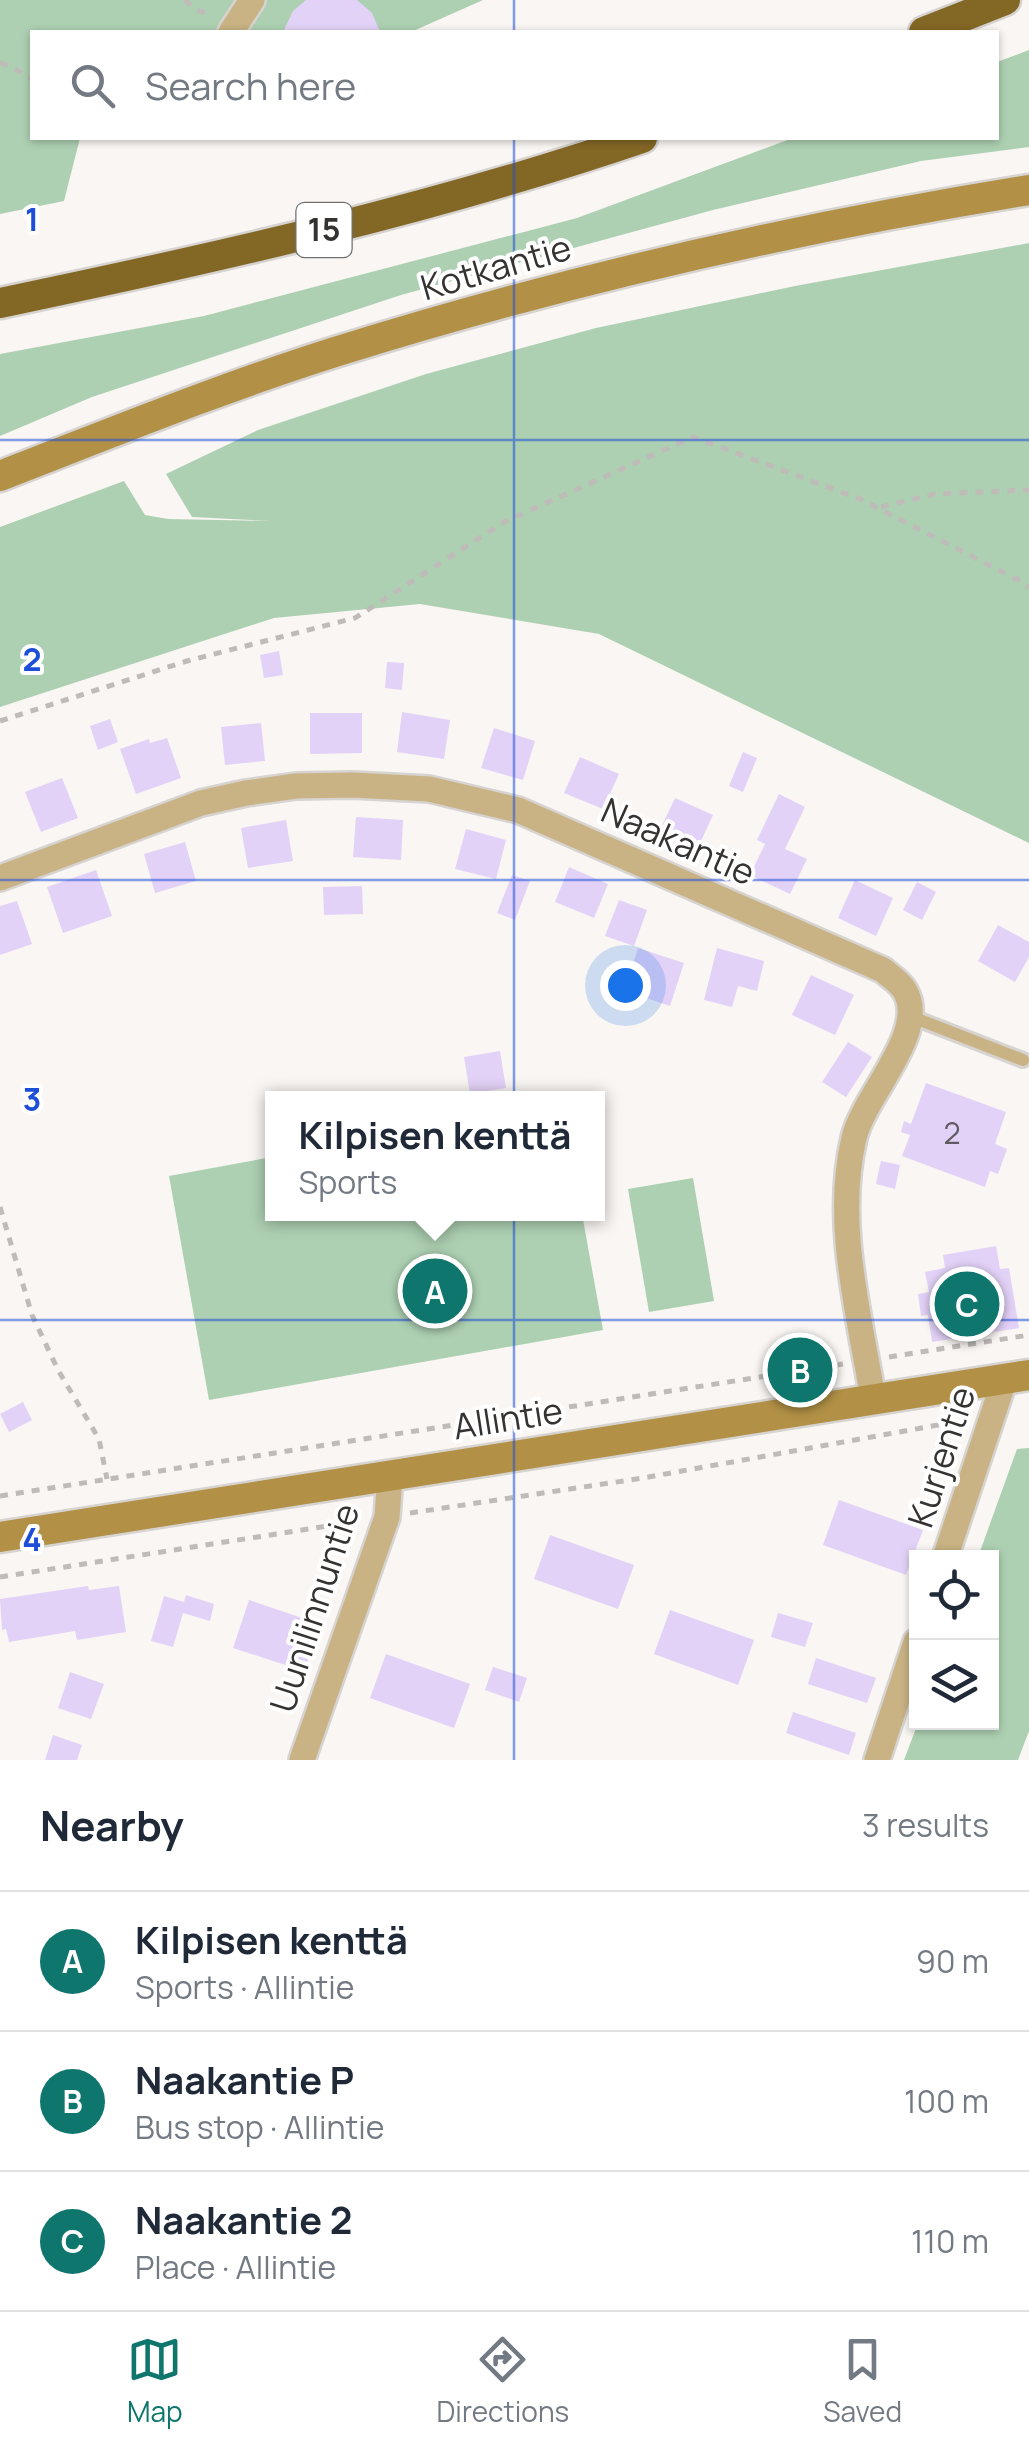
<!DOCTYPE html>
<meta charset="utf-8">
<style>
:root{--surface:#fff;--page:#f2f2f3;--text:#1f2937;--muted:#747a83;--line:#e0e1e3;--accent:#0f766e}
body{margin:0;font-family:Manrope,sans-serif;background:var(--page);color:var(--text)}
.controls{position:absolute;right:30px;bottom:30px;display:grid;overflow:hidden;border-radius:0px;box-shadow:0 2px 8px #0004}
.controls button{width:90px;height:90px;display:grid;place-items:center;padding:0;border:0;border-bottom:2px solid var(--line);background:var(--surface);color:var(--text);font:50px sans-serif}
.you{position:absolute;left:625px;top:985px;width:35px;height:35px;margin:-25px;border:8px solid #fff;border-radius:50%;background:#1a73e8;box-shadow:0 0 0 15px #1a73e833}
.badge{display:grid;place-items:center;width:65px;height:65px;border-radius:50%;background:var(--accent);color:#fff;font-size:32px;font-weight:700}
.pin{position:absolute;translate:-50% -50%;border:5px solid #fff;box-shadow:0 2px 10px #0006}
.popup{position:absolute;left:265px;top:1091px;width:340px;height:130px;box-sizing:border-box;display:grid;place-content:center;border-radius:0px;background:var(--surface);filter:drop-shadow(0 2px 8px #0005);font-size:32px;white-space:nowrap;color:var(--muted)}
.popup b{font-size:38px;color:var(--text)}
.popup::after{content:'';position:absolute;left:50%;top:100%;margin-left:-20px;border:20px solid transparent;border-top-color:var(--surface)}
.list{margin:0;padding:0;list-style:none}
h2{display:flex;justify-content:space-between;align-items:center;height:130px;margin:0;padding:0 40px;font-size:42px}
h2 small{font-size:32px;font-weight:400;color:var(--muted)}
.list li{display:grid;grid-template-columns:65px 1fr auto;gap:30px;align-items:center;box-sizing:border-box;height:140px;padding:0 40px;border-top:2px solid var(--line)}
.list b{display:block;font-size:38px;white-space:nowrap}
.list p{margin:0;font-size:32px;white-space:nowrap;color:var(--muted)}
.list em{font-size:32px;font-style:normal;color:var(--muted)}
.icon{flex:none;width:55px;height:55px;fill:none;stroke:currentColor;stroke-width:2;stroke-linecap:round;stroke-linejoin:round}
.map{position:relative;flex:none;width:1029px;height:1760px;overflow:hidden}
.search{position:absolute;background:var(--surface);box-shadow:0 2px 8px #0004;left:30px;right:30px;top:30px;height:110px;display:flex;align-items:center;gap:25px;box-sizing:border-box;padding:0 35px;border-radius:0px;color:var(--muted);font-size:38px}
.sheet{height:550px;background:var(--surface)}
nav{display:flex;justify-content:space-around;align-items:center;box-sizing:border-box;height:140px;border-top:2px solid var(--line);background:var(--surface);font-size:28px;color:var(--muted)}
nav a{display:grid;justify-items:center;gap:5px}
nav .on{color:var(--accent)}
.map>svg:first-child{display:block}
.green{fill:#add0b2}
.building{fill:#e3d2f7}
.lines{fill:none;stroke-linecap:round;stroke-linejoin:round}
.lane-casing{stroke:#d6d3d0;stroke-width:18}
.street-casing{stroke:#d6d3d0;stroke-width:30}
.secondary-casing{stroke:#d6d3d0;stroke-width:35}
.highway-casing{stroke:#d6d3d0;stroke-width:35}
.path{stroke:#bebbb9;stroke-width:5;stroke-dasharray:8 8;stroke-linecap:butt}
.lane{stroke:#c9b384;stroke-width:12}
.street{stroke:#c9b384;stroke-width:25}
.secondary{stroke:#b29146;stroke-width:30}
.highway{stroke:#836725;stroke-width:30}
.grid{fill:none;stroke:#1d4ed8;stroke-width:2.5;stroke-opacity:0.55}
.labels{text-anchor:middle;stroke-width:8;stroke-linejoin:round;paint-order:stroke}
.number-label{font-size:30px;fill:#605b63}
.shield{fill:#fff;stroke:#717070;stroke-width:2.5}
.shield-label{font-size:32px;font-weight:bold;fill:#343332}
.street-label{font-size:35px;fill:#343332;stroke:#fff}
.grid-label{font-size:32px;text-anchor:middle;font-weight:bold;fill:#1d4ed8;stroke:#fff;stroke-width:8;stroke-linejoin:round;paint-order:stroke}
</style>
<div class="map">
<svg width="1029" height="1760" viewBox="0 0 1029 1760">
<rect width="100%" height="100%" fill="#faf6f3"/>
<path class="green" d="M0,0H483L411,32H32V138H80L64,201L0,214Z
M1029,50V147L921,161L713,210L401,295L92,397L0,436V354L204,316L577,218L793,138H996L997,62Z
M1029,243V843L599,634L420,604L274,618L0,707V527L124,481L145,515L168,519L271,521L192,517L166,474L258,430L426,374L596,328L795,286Z
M272,1157V1214H582L603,1330L209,1400L169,1176Z
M693,1178L714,1301L649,1312L628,1189Z
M1029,1448V1731L1018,1760H904L918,1723L992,1722V1558L978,1557L1017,1449Z"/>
<path class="building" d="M306,0H357L372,13L380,32H283L293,11Z
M279,651L283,675L264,678L260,655Z
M387,662L404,663L402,690L385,688Z
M402,712L450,720L444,759L397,752Z
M310,713H362V753L310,754Z
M110,719L118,742L98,750L90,726Z
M261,723L265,761L225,765L221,727Z
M494,728L535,741L523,780L481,768Z
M167,738L181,778L136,794L120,749L149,739L150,743Z
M743,752L757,758L743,792L729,786Z
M580,757L619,774L603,809L564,793Z
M62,778L78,818L41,832L25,792Z
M779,794L805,807L785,849L807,859L790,894L750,875L765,844L757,840Z
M675,798L713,815L696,852L658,834Z
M356,817L403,820L401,860L353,857Z
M286,820L293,861L248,868L241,828Z
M466,829L506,840L496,879L455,869Z
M185,842L196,881L155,893L144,854Z
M569,867L608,884L594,918L555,902Z
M96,870L112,916L63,933L47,887Z
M512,875L530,881L515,920L497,913Z
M855,880L893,898L876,936L838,918Z
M917,882L936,892L922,920L903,910Z
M362,886L363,914L324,915L323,887Z
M619,900L647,910L634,946L605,936Z
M17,901L32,944L0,955V906Z
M998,925L1029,942V957L1015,982L978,961Z
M638,948L684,963L670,1006L643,997L650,976L631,970Z
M717,948L764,961L757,991L738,986L732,1007L704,1000Z
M811,975L854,995L835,1035L792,1015Z
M848,1042L872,1057L846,1097L822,1082Z
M500,1051L506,1088L470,1094L464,1057Z
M926,1083L1006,1112L995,1144L1007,1149L998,1174L990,1171L985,1187L902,1156L910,1135L901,1132L904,1121L911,1124Z
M881,1161L900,1165L895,1189L876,1184Z
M996,1246L1000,1269L1009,1268L1019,1328L932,1342L928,1315L921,1316L918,1294L929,1292L925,1272L945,1268L943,1255Z
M23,1402L32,1420L9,1432L0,1414Z
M839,1500L923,1530L906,1575L823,1545Z
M550,1535L634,1565L618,1609L534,1579Z
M88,1586L89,1590L119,1586L126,1632L77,1640L75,1631L9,1642L6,1629L2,1630L0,1599Z
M186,1595L214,1604L210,1621L183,1613L173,1647L151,1641L164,1596L184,1602Z
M249,1600L320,1624L304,1671L233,1648Z
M670,1610L754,1640L738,1685L654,1654Z
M778,1613L813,1623L805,1647L771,1637Z
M386,1654L470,1684L454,1728L370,1698Z
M816,1658L876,1678L867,1703L808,1684Z
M493,1667L527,1678L519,1702L485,1690Z
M70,1672L104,1684L91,1719L58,1708Z
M793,1712L856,1733L849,1755L786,1733Z
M53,1735L82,1745L77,1760H45Z"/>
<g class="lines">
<defs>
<path id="lane" d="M912,1017L1023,1060"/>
<path id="street" d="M231,32L252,0
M0,878L201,803L246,793L296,786L353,785L429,789L518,810L883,970C891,977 900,982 905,991C929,1032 864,1095 854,1138C834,1222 859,1314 873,1398
M945,1558L1005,1378
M302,1760L387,1517L390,1476
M877,1760L916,1642"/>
<path id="secondary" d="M0,476C111,433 221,388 335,352C562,281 794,228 1029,190
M0,1537L1029,1375"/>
<path id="highway" d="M924,32L1005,0
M0,303C216,258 433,209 642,138"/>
</defs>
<use href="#lane" class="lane-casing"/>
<use href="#street" class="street-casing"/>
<use href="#secondary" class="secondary-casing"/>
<use href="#highway" class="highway-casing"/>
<path class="path" d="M185,0L196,10L212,15
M0,63L11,66L32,80
M881,507L935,494L1029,490
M0,721L187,661L355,618L504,522L693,437L860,499L1024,583L1029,588
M0,1207L32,1315L58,1370L99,1439L107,1479
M889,1357L1029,1335
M0,1496L843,1364
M410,1513L643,1478L966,1420
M0,1577L360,1521"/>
<use href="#lane" class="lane"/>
<use href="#street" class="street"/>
<use href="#secondary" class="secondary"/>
<use href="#highway" class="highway"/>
</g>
<path class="grid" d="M514,0V32M514,138V1760M0,440H1029M0,880H1029M0,1320H1029"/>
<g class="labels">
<g class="number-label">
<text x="952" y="1144">2</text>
</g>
<rect class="shield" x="296.5" y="203" width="55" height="54" rx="8"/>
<g class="shield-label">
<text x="324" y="241">15</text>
</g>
<g class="street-label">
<text transform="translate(496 268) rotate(-16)" y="12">Kotkantie</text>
<text transform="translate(678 842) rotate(24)" y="12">Naakantie</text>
<text transform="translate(508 1419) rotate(-9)" y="12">Allintie</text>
<text transform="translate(942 1457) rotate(-72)" y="12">Kurjentie</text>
<text transform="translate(315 1608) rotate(-72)" y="12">Uunilinnuntie</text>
</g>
</g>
<g class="grid-label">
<text x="32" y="231">1</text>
<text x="32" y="671">2</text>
<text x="32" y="1111">3</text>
<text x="32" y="1551">4</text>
</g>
</svg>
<div class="controls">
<button><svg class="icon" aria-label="locate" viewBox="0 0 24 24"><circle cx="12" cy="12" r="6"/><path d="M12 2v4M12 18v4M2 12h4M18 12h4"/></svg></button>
<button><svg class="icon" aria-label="layers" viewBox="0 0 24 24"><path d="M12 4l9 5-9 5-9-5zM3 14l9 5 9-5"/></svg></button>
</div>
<div class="you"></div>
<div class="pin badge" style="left:435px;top:1291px">A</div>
<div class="popup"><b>Kilpisen kenttä</b>Sports</div>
<div class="pin badge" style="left:800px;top:1370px">B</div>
<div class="pin badge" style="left:967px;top:1304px">C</div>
<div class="search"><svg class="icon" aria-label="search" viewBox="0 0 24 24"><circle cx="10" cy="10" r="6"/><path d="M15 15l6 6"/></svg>Search here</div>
</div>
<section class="sheet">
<h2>Nearby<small>3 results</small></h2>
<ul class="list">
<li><span class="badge">A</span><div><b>Kilpisen kenttä</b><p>Sports · Allintie</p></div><em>90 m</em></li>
<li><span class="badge">B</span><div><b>Naakantie P</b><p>Bus stop · Allintie</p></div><em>100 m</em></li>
<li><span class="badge">C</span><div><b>Naakantie 2</b><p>Place · Allintie</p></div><em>110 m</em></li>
</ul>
</section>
<nav>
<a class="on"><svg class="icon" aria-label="map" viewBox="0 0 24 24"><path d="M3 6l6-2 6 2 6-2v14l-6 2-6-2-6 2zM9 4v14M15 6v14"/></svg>Map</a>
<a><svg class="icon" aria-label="directions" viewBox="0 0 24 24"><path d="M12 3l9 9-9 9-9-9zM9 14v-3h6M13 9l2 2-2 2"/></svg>Directions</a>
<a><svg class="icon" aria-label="saved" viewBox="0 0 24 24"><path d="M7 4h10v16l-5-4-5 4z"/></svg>Saved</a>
</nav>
